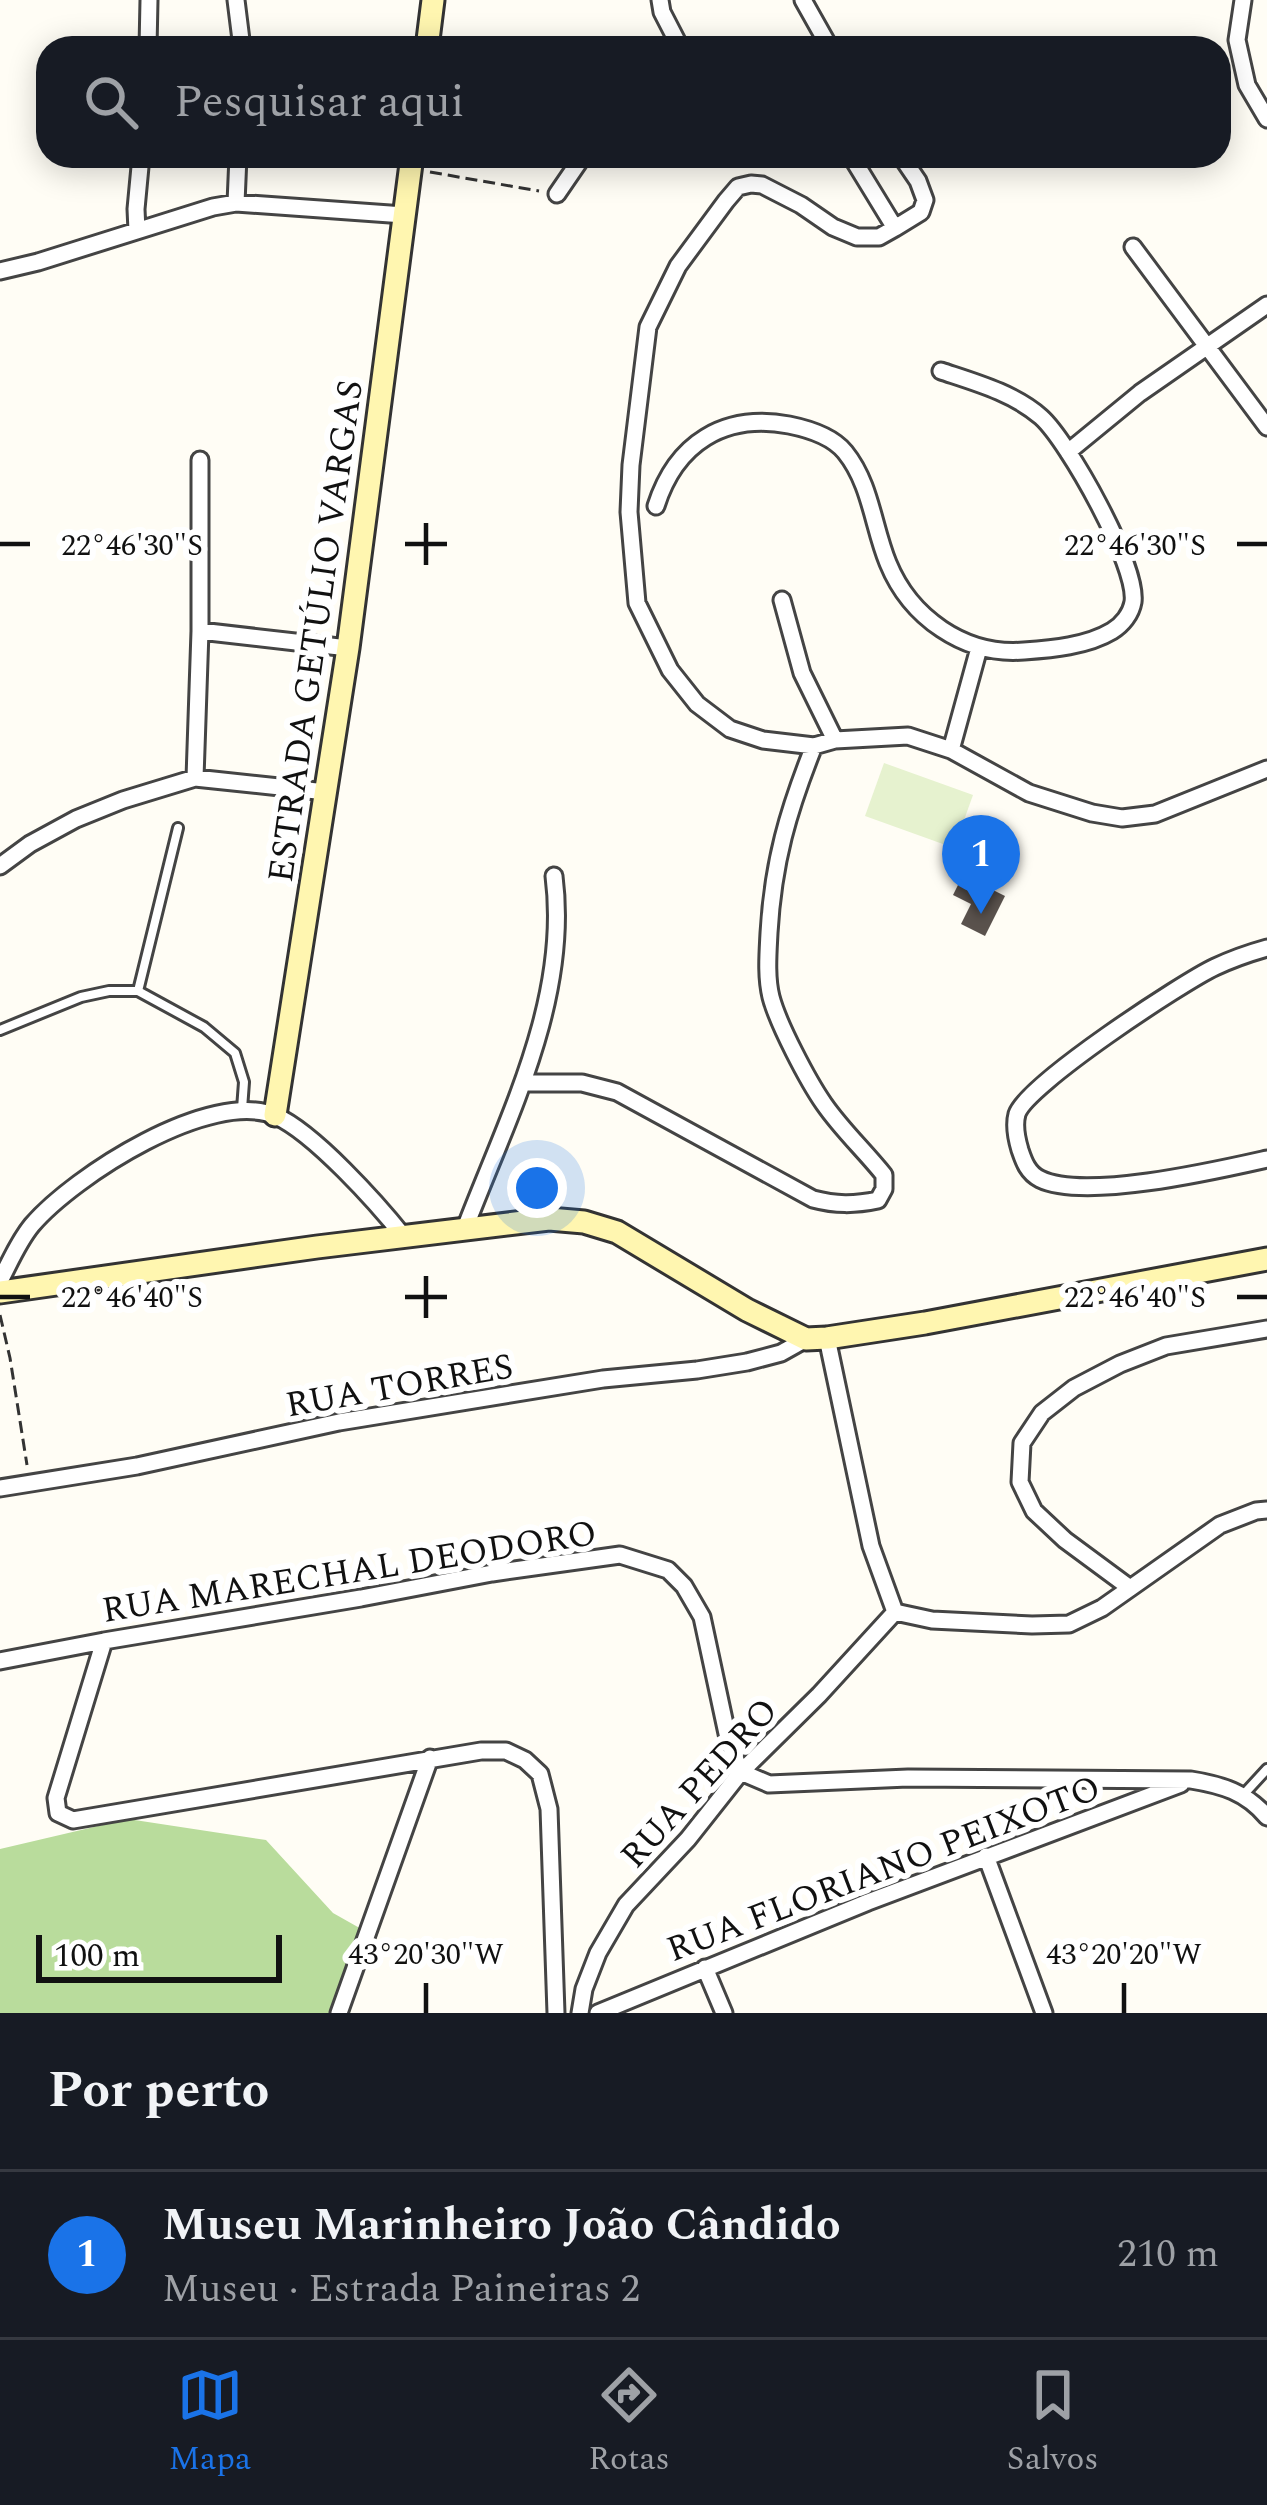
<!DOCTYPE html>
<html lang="pt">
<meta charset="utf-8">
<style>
:root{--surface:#171b24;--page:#242831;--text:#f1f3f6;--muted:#9ea1a6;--line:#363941;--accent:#1a73e8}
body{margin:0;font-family:Spectral,serif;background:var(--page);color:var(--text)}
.scale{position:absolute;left:36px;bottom:30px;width:246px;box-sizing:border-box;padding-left:12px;border:6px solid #111;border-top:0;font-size:33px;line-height:42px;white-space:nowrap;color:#111;-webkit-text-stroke:9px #fff;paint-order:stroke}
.you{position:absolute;left:537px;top:1188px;width:42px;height:42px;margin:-30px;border:9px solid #fff;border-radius:50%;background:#1a73e8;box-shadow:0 0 0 18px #1a73e833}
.badge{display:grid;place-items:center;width:78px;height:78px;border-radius:50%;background:var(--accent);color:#fff;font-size:39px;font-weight:700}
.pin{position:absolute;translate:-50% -99px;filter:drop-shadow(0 3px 6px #0008)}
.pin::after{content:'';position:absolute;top:63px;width:42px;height:36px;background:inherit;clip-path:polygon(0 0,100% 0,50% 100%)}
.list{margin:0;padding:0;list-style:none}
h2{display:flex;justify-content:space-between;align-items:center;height:156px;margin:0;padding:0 48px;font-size:51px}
h2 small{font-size:39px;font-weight:400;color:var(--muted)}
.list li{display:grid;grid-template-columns:78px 1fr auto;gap:36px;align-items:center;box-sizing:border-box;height:168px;padding:0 48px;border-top:3px solid var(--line)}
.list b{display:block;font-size:45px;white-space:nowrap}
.list p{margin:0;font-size:39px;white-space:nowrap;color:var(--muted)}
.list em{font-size:39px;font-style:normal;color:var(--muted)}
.icon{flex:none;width:66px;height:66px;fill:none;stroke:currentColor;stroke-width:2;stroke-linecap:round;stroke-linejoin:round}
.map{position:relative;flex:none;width:1267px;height:2013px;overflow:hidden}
.search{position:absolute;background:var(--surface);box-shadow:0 6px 30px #0003;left:36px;right:36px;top:36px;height:132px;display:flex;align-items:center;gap:30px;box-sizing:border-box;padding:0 42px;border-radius:36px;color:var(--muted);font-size:45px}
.sheet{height:324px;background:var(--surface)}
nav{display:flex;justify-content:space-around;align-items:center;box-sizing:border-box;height:168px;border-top:3px solid var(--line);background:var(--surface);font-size:33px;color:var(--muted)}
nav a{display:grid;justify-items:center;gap:6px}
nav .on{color:var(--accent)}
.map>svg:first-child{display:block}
.forest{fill:#b9dc9c}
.pitch{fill:#e6f2cf}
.building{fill:#5a524d}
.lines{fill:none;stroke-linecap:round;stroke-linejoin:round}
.lane-casing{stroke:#444;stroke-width:14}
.street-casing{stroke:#444;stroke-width:21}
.secondary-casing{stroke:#333;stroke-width:27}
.path{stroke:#333;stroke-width:3;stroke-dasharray:12 6;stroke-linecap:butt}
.lane{stroke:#fff;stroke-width:8}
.street{stroke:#fff;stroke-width:15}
.secondary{stroke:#fff6b0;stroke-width:21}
.ticks{fill:none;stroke:#111;stroke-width:4.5}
.labels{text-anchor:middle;stroke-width:12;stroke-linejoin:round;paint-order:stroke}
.street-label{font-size:36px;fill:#111;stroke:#fff}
.ticks-label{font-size:30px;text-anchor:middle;fill:#111;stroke:#fff;stroke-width:12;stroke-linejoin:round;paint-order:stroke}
</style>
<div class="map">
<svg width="1267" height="2013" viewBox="0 0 1267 2013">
<rect width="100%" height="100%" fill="#fffdf5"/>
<path class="forest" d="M128,1819L266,1840L333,1913L372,1935L350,2013H0V1849Z"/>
<path class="pitch" d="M884,763L973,795L954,848L865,816Z"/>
<path class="building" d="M963,875L1005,896L985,936L961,924L971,904L953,895Z"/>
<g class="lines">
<defs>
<path id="lane" d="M138,991L178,828
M0,1030L81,997L109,991H138L204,1027L235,1053L244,1082L242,1109
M1244,1794L1267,1769"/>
<path id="street" d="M236,0L242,48
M660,0L662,12L679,45L684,48
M803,0L830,48
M1243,0L1237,40L1247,85L1267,119
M148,48L149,0
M851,156L895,228L879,237H857L833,227L801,205L762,185L751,184L738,187L726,201L678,266L648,327L631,465L629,512L637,603L670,670L697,704L730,729L763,740L814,746L835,740L908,736L951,750L1029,793L1092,813L1122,818L1155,814L1267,769
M557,194L583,156
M236,203L238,156
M895,228L921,212L925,200L918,181L901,156
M137,231L136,209L141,156
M1133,247L1267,427
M0,271L38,262L213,207L236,203L404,215
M1068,452L1140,393L1267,305
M656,506C676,443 724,413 789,425C809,429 832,436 845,452C871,484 873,527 888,563C910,617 964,656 1024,651C1052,649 1087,646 1112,631C1122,625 1131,614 1133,602C1138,566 1068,441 1041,417C1014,393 974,382 941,371
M782,600L802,673L835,740
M200,631L348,648
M951,750L979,648
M195,778L200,631V460
M0,866L30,844L76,819L123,800L195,778L326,792
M1267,948C1249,953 1232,959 1215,967C1183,982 1026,1085 1017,1114C1014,1125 1017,1140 1020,1150C1024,1162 1028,1173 1040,1179C1084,1201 1218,1170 1267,1159
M523,1083H582L617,1092L813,1199C836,1205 854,1205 878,1200L884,1189V1175C864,1150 842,1130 824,1104C808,1081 778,1024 771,997C766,977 768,953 769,933C773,862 788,811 814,746
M464,1231C507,1118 570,1000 554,876
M0,1281C10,1262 18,1242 32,1225C74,1176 211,1088 276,1116C314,1133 377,1203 404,1237
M827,1338L871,1546L895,1612
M0,1488L137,1466L339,1422L603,1379L697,1370L747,1362L781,1353L806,1339
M1130,1588L1065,1540L1034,1511L1020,1482L1022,1443L1042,1413L1074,1388L1120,1364L1166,1346L1267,1329
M895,1612L932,1620L1032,1625L1069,1624L1102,1608L1220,1525L1256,1511L1267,1510
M104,1641L56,1798L58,1813L73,1820L481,1751H506L525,1760L540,1774L549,1809L556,2013
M0,1661L104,1641L361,1598L492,1573L620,1555L668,1570L684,1586L702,1617L729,1743L741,1772L769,1784L908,1778L1191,1780C1222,1785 1246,1792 1267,1817
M986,1856L1044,2013
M705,1968L724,2013
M339,2013L430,1758
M580,2013L584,1989L598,1953L626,1905L688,1839L741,1772L819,1695L895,1612
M598,2013L868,1902L1181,1784"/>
<path id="secondary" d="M427,48L433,0
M275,1115L348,648L412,156
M0,1292L317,1247L549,1219L584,1222L617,1232L747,1310L806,1339L827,1338L925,1323L1267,1259"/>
</defs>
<use href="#lane" class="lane-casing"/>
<use href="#street" class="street-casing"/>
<use href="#secondary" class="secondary-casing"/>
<path class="path" d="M430,172L539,191
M0,1315L10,1358L27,1465"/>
<use href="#lane" class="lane"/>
<use href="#street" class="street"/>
<use href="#secondary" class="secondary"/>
</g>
<path class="ticks" d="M426,523V565M0,544H30M405,544H447M1237,544H1267M426,1276V1318M0,1297H30M405,1297H447M1237,1297H1267M426,1983V2013M1124,1983V2013"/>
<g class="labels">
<g class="street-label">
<text transform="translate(314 631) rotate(-82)" y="13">ESTRADA GETÚLIO VARGAS</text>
<text transform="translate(399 1384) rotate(-10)" y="13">RUA TORRES</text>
<text transform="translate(349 1570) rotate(-9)" y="13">RUA MARECHAL DEODORO</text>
<text transform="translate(698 1782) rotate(-48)" y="13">RUA PEDRO</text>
<text transform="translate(883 1867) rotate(-21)" y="13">RUA FLORIANO PEIXOTO</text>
</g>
</g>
<g class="ticks-label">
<text x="132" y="555">22°46'30"S</text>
<text x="1135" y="555">22°46'30"S</text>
<text x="132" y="1307">22°46'40"S</text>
<text x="1135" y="1307">22°46'40"S</text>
<text x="426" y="1964">43°20'30"W</text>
<text x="1124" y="1964">43°20'20"W</text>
</g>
</svg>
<div class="scale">100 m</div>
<div class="you"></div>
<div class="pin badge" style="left:981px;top:914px">1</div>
<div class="search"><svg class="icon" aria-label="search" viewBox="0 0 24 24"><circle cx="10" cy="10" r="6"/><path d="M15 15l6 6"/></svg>Pesquisar aqui</div>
</div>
<section class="sheet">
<h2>Por perto<small></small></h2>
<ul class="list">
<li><span class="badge">1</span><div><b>Museu Marinheiro João Cândido</b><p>Museu · Estrada Paineiras 2</p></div><em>210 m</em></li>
</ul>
</section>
<nav>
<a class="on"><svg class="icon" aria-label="map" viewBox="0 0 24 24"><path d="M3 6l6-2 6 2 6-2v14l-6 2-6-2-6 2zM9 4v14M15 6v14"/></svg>Mapa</a>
<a><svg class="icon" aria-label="directions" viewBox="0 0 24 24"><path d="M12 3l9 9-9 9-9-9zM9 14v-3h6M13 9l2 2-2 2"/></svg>Rotas</a>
<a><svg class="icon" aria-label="saved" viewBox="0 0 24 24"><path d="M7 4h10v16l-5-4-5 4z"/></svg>Salvos</a>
</nav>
